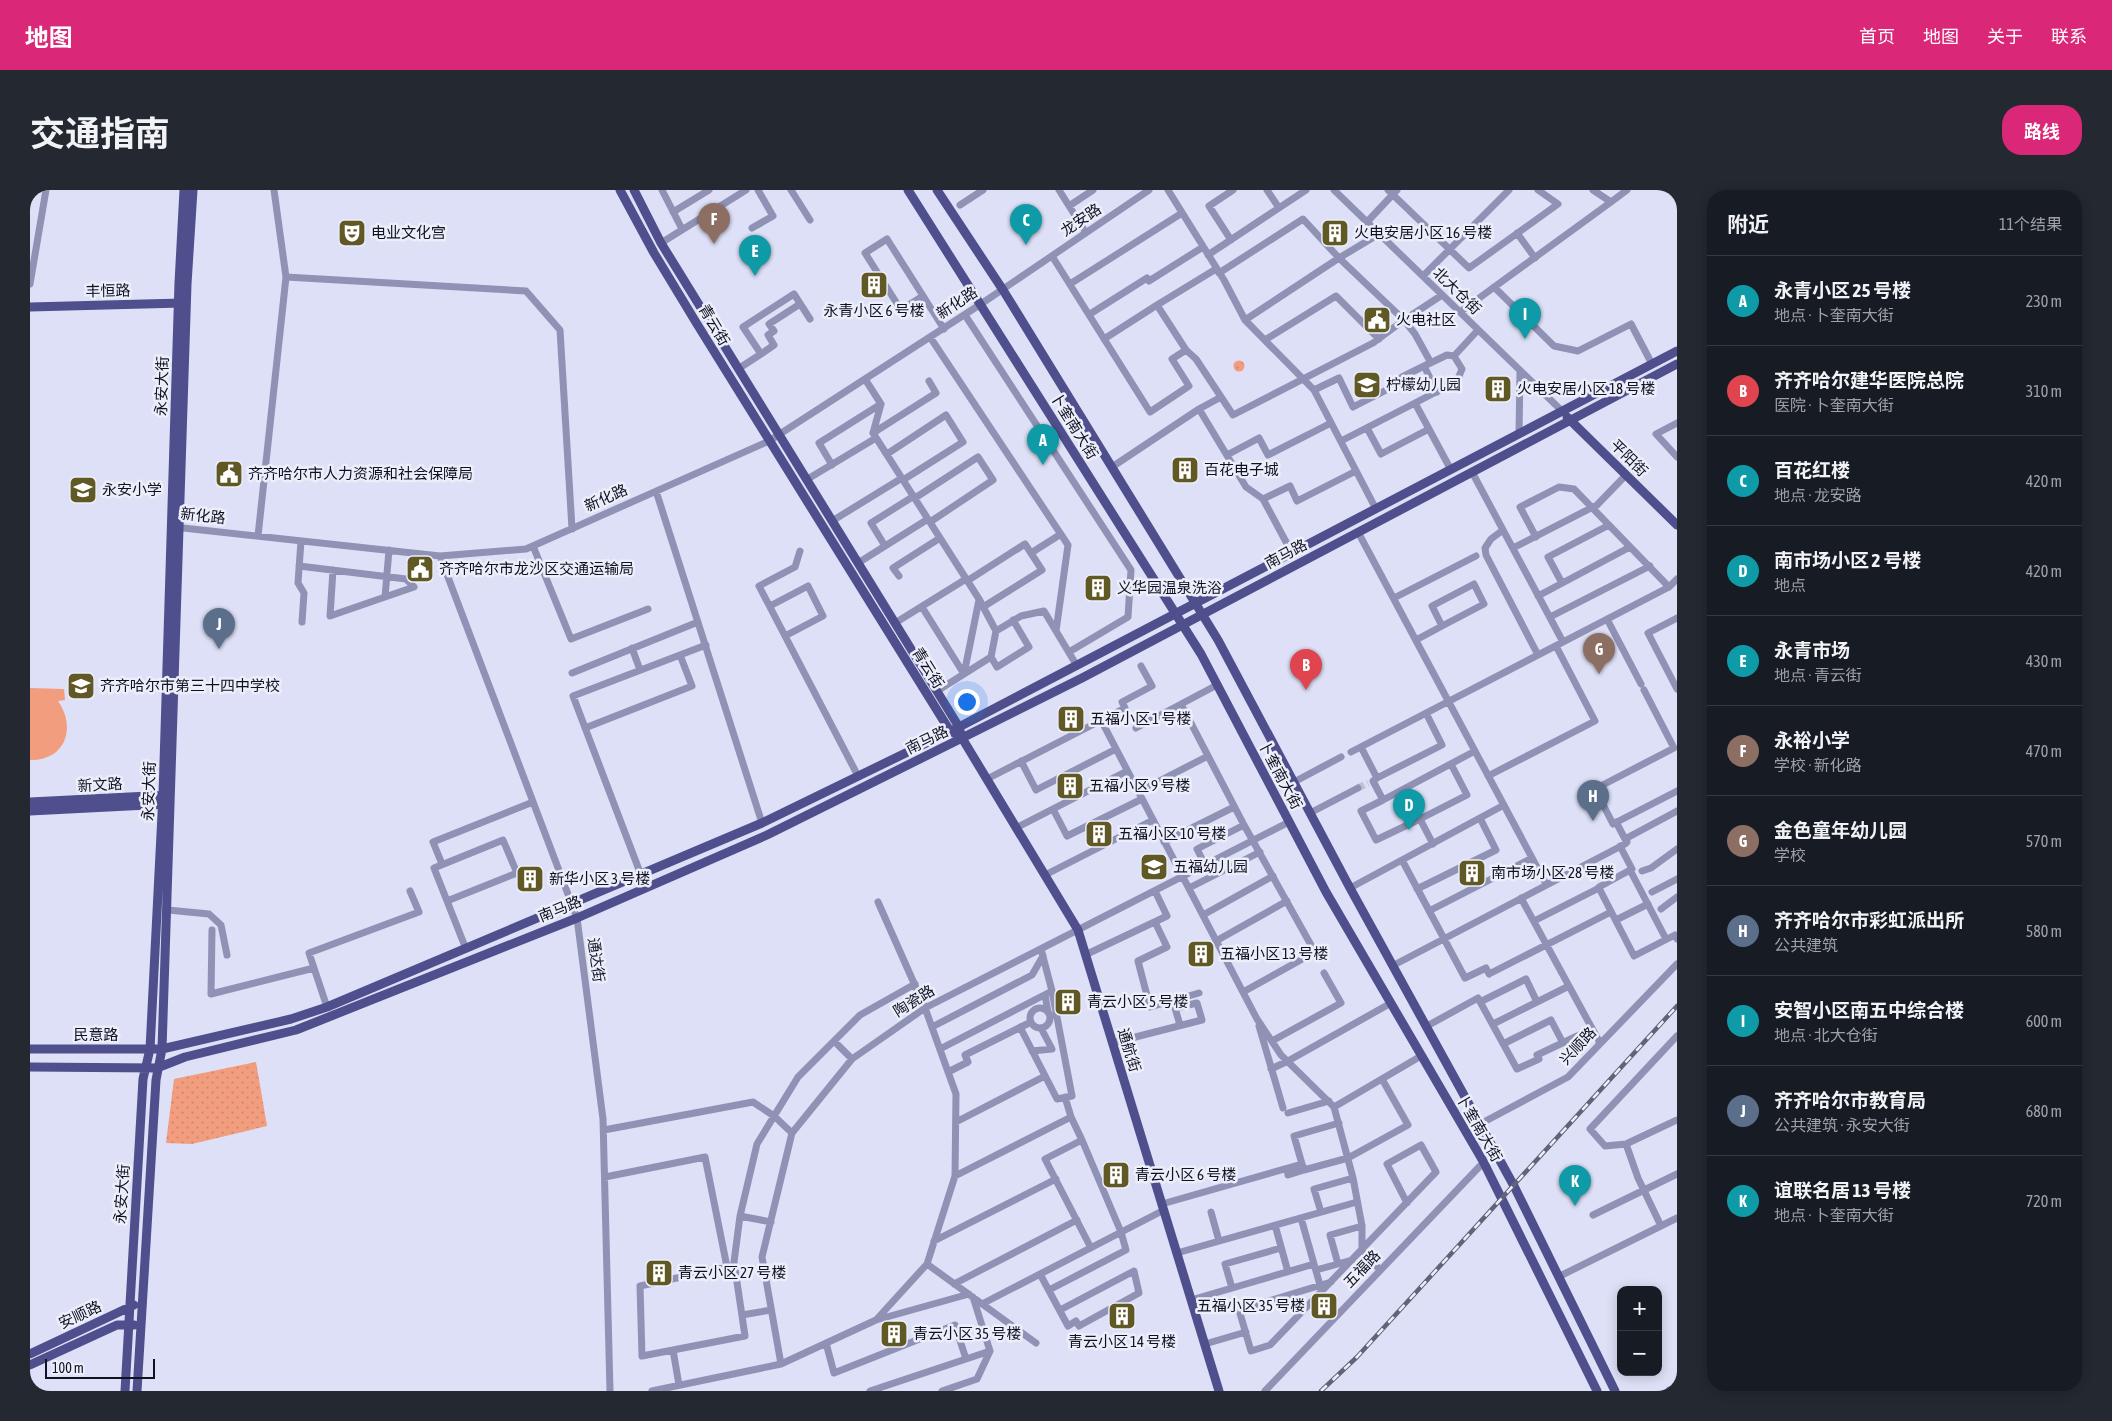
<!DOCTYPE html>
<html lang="zh">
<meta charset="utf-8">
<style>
:root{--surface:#171b24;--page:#242831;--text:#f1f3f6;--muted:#9ea1a6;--line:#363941;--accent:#db2777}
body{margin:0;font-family:"Asap Condensed","Noto Sans SC",sans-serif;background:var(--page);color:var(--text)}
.controls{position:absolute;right:15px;bottom:15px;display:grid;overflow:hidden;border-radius:10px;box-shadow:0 2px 12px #0003}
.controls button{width:45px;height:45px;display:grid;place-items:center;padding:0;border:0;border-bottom:1px solid var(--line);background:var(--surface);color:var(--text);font:25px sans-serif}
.scale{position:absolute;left:15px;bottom:12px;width:110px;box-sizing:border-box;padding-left:5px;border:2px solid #101123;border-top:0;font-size:14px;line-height:18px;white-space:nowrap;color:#101123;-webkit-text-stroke:4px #eceef9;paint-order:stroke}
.you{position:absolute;left:936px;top:511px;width:18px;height:18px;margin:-12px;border:4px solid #fff;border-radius:50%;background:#1a73e8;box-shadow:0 0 0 8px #1a73e833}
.badge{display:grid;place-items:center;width:32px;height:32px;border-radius:50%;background:var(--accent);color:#fff;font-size:16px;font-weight:700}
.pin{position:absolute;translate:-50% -41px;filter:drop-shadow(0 1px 2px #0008)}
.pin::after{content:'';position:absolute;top:26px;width:18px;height:15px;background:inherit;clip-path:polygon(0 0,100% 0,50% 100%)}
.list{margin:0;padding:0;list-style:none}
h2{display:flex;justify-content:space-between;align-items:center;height:65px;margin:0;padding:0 20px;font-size:21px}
h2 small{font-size:16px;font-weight:400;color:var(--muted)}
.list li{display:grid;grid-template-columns:32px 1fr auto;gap:15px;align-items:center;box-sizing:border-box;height:90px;padding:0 20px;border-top:1px solid var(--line)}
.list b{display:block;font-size:19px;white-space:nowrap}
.list p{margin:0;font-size:16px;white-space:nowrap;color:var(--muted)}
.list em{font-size:16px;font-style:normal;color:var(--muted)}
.map{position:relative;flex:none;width:1647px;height:1201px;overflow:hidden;border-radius:20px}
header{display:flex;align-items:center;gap:30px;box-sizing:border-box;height:70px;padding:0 25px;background:var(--accent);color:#fff}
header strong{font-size:24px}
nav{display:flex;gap:28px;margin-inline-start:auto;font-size:18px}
.intro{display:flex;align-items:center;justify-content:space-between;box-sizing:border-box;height:120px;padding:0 30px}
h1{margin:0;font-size:35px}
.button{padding:12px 22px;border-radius:20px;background:var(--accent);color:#fff;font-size:18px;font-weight:700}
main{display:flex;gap:30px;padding:0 30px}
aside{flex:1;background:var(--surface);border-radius:20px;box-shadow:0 2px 12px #0003}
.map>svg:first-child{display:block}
.grass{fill:url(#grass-dots)}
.pitch{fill:#f29d7e}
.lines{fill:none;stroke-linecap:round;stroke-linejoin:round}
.minor-tunnel{stroke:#bec1d6;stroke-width:7;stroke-dasharray:7 3.5;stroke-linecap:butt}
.minor{stroke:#8f92b5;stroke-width:7}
.major{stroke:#4e4f8c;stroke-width:9}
.rail-casing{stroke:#616377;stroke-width:4.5}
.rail{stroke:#eceef9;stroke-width:2.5;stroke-dasharray:8;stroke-linecap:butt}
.labels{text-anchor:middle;stroke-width:5;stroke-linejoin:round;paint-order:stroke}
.street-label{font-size:15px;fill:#101123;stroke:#eceef9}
.poi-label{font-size:15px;fill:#101123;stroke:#eceef9;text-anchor:start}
</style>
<header>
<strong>地图</strong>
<nav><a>首页</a><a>地图</a><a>关于</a><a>联系</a></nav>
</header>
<div class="intro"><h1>交通指南</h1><a class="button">路线</a></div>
<main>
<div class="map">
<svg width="1647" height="1201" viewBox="0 0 1647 1201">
<defs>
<pattern id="grass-dots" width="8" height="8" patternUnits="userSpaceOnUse" patternTransform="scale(1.25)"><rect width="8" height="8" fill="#f29d7e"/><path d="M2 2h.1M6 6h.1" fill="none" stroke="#ce866d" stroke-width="1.8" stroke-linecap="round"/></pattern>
</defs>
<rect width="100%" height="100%" fill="#dde0f6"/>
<path class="grass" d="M1203.5 176a5.5 5.5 0 1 1 11 0a5.5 5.5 0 1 1-11 0Z
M226,872L237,936L162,954L136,953L144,889Z"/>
<path class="pitch" d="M0,498L34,499L35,510L28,511C47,538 35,571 0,570Z"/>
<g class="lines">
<path class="minor-tunnel" d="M1328,598L1338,593"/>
<path class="minor" d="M632,0L652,39
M761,0L780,30
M1029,0L1056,43
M1138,0L1194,90L1215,130L1284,200L1346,319
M1237,0L1249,18
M1304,0L1532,221
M1358,0L1439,78L1528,14L1508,0
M1581,12L1597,0
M930,15L953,0
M1039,16L1063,0
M643,22L679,0
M1337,32L1367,0
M722,38L743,26L728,0
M1487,43L1505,68
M1349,44L1309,68L1374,130L1412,105
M1201,50L1179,16L1203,0
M631,53L716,0
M1178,65L1276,0
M1022,66L1120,222L1159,196L1142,169L1156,160L1127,115L1186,79
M1189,83L1273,29L1309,68L1215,130
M1393,86L1479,0
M256,87L496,101L530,140L542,339
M0,94L16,0
M1040,94L1152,23
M1464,97L1524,156L1548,161L1601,134L1622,174
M893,106L871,120L835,63L857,49C876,79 895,109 914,139
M1430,122L1581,12L1563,0
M1060,124L1117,88L1119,91L1173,57
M935,125L1101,380L1098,427L1039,462
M900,147L1038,355L1026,441L1047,476
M1074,149L1127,115
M1235,150L1306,106L1349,149
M1156,160L1166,169L1203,225L1343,153L1374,130L1385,144L1401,173
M731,164L744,155L738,145L744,141L739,134L770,114
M708,179L731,164L713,137L764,104L780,129
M835,189L851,214L843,243L949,409L966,441L991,426L1014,421L1026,441
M1284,200L1309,188L1323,217L1374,191L1372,187L1394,176
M1407,202L1394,176L1417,165L1424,166L1448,140
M1385,213L1427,191L1432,179L1424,166
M1169,219L1191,207
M1647,233L1626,244L1647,267
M1337,238L1351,264L1399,239
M843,243L906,203L899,191
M1489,244L1490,181
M1311,251L1385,213L1421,280
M857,264L916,225L933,252L873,290
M1197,265L1229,248L1238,265L1301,233
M802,275L789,253L851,214
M1082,277L1169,219L1216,297L1233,309L1262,363
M1442,282L1533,452
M776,290L846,248
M626,301L732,633
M885,308L948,267L963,290L900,332
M1233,309L1260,296L1267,311L1326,281
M802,331L872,288
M144,337L410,366L496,359L739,251L951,114L1119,0
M1473,340L1461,349L1455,358L1456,365L1508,465
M1328,342L1516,694
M228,346L256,87L244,0
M1506,347L1490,317L1529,297L1544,299L1639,397
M271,351L268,393L274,403L272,432
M503,356L541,449L618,419
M855,356L841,333L884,306
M1483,358L1567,315L1596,285
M770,361L765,377L729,396L828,586
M1001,363L1031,344
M410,366L547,728L573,929L580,1201
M828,373L898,329
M269,376L376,389L384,397L300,426L303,380
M869,386L863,378L910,348
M937,391L995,354L1012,380L953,417
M1532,393L1518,367L1579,335
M1444,394L1454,414L1412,436L1402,416Z
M1508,406L1600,357
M355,407L359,360
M1364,408L1446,366
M949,410L934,484L961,467
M740,416L778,396L793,426L755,446
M892,417L934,484L907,501
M1520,427L1620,376
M1647,428L1618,443L1647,499
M1577,429L1611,494
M865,433L936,389
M966,441L961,467L967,477L999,457L983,430
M1386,450L1412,436
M602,458L610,480
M542,483L668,432
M1614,500L1644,558L1565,599L1583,634L1647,601
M1151,514L1214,635
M1071,530L1227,829L1251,865L1304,917L1323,988L1332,1036V1060L1350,1080
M555,538L662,496L650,465
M1106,538L1187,495
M1331,557L1347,588L1412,555L1396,523
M1321,562L1639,397L1647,389
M991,571L1006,600L1086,559
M1458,586L1565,531L1526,456
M1347,588L1343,591L1353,610L1445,561
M957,589L1095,518L1092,512L1122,496L1111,476
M1264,592L1311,567
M1374,599L1390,629L1437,605L1421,574
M1108,602L1178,566
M1353,610L1331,621L1346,650L1390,629L1403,654
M1023,619L1037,646L1112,609
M1280,623L1328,598
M1586,632L1595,649
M986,638L1097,581
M1134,652L1204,617
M1372,670L1435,788L1456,778L1459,784L1581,722
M412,674L403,652L503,612
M1175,675L1167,659L1214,635L1286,764
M1600,680L1636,749
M1612,681L1621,678L1647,659
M611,685L543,506L676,455
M1015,685L1123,630
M1569,697L1602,679L1590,656
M1159,698L1230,662
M1320,698L1474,615
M1387,699L1466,660L1450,628
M1622,702L1647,689
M1491,708L1570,853
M417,711L487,683L473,650L404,678L436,759
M1631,719L1647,707
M138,720L179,724L191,735L197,765
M1399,721L1502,668
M1173,725L1243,686
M1586,730L1618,714
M1504,731L1569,698L1604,766L1645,745L1647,749
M1125,732L1137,757L1108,771L1120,817L1169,803
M182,740L181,804L284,778
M1186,751L1257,711
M1055,765L1137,726L1125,701
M1364,775L1595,654L1597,652L1595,649L1647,621
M1213,802L1285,762
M1015,805L1018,822
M1450,812L1496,789L1507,812
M297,817L279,763L389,722L380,701
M1000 828a10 10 0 1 1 20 0a10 10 0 1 1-20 0Z
M1463,834L1539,796
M1229,836L1253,918
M1397,836L1448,808L1487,879L1509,869L1507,865L1562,839
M902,837L1002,785L1013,766
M990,837L1027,909L1042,906L1022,801L1011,759
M804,851L822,869
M1242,851L1311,813L1294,783
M1082,853L1172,830L1167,813L1145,818L1150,835
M1473,854L1521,830L1533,853
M910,859L1022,801
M1002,861L1022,859L1011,838
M1241,879L1258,871L1361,813
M918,882L938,872L935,865L1001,832
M1035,907L1041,927L1052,950L1015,969L1061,1058
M1304,917L1391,866
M1258,923L1299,911
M926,932L1015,886
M1450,934L1538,887L1647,774
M574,940L723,912L744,926L762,943
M1596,954L1647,930
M1257,979L1258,985L1274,980L1273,976
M1274,980L1318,968L1378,935L1352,889
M925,986L1041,927
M575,987L675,967L697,1077
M1132,1014L1272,974L1264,946L1309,933
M1181,1022L1189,1051
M1291,1022L1284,999L1323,988
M1563,1025L1647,984
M710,1026L741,1032
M1271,1028L1284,1074
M1245,1035L1258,1082
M1631,1036L1608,988L1596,954L1575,956L1560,939L1647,846
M904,1051L1026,989
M1147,1063L1327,1012
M897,1074L1006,1153
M1308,1074L1300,1045L1332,1036
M1286,1080L1322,1070
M1010,1084L1038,1136L1046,1131L1049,1136L1109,1103L1104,1081L1030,1120
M1530,1086L1647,1028
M1301,1092L1209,1120L1221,1161L1240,1155L1406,982L1391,955L1357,974L1377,1013
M924,1094L1047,1030
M1202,1098L1195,1074L1251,1058
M1019,1100L1096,1060L1091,1042L1052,950
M1161,1110L1284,1074L1290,1095
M952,1114L1134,1020
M712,1125L741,1120
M846,1130L939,1104
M796,1153L804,1183L925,1135L936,1169
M1175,1154L1216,1142
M643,1160L612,1166L610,1096L702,1076
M751,1174L732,1067L762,943L822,869L895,818L1259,632
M649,1195L643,1160L715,1146L704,1072L710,1026L727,954L768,887L830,825L885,794
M622,1201L751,1174L846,1130L897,1074L925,986L926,904L895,818L848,712
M840,1201L960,1161
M912,1201L947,1189L960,1161L943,1107
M1235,1201L1450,976"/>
<path class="major" d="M590,0L624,63L667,134L920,541L924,543
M604,0L631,53L929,537L932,548L1048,740L1189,1201
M878,0L1171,464L1296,702L1453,971L1567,1201
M907,0L973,100L1188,450L1320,698L1484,996L1585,1201
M0,117L152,113
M1537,227L1647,335
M0,612L139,605
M0,621L137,614
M0,859H132L261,829L297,817L732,633L929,537L1647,161
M0,877L127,878L155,867L266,840L547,728L737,645L932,548L1052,488L1647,174
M0,1164L104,1115
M0,1175L87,1135H104
M95,1201L113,889L120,859L133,605L149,93L154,0
M107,1201L126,890L132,859L157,94L163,0
M1640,1201L1647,1198"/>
<defs>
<path id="rail" d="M1291,1201L1327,1167L1647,816"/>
</defs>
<use href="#rail" class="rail-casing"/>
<use href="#rail" class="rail"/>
</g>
<defs>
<symbol id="theatre-square" viewBox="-11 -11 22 22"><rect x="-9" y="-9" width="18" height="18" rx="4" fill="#605825" stroke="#eceef9"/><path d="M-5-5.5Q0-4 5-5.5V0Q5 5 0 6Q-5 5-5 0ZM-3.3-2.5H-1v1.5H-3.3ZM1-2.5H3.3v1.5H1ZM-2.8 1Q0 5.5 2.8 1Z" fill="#fff"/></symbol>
<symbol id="building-square" viewBox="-11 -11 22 22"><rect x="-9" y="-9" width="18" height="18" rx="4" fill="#605825" stroke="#eceef9"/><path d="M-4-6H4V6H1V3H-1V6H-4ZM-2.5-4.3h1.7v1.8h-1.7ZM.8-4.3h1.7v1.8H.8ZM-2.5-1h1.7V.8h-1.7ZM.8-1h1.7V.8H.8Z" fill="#fff"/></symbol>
<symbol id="civic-square" viewBox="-11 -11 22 22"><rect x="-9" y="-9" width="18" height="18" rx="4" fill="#605825" stroke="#eceef9"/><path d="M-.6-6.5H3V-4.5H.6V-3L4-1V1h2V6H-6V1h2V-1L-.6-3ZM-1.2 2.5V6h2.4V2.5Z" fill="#fff"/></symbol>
<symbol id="school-square" viewBox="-11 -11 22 22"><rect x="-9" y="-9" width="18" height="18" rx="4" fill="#605825" stroke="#eceef9"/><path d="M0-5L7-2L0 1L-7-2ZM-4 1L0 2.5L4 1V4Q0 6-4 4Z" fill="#fff"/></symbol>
</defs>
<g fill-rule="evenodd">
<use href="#theatre-square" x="306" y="27" width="32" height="32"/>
<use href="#building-square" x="1289" y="27" width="32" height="32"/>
<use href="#building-square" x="828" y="79" width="32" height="32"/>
<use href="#civic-square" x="1331" y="114" width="32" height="32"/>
<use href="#school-square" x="1321" y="179" width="32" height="32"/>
<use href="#building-square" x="1452" y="183" width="32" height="32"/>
<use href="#building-square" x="1139" y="264" width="32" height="32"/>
<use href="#civic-square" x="183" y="268" width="32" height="32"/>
<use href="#school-square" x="37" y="284" width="32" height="32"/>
<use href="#civic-square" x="374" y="363" width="32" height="32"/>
<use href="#building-square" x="1052" y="382" width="32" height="32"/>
<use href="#school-square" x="35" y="480" width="32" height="32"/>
<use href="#building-square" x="1025" y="513" width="32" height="32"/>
<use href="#building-square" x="1024" y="580" width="32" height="32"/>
<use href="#building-square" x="1053" y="628" width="32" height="32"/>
<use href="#school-square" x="1108" y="661" width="32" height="32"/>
<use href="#building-square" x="1426" y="667" width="32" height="32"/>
<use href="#building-square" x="484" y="673" width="32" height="32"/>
<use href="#building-square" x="1155" y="748" width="32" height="32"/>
<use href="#building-square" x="1022" y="796" width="32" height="32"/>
<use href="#building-square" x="1070" y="969" width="32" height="32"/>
<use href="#building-square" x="613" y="1067" width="32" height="32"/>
<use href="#building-square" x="1278" y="1100" width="32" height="32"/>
<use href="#building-square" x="1076" y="1110" width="32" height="32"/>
<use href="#building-square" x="848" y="1128" width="32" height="32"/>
</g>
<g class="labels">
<g class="street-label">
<text transform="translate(1051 30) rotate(-34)" y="5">龙安路</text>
<text transform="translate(78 101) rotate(-1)" y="5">丰恒路</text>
<text transform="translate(1427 101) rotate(44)" y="5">北大仓街</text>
<text transform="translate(927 113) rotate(-33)" y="5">新化路</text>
<text transform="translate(684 135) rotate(59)" y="5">青云街</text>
<text transform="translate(132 196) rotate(-88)" y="5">永安大街</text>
<text transform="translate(1044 236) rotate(58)" y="5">卜奎南大街</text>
<text transform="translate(1599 268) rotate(45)" y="5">平阳街</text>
<text transform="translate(576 308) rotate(-24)" y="5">新化路</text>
<text transform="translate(173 326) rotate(6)" y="5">新化路</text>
<text transform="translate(1256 364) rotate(-28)" y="5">南马路</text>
<text transform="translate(898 478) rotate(58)" y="5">青云街</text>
<text transform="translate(897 550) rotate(-26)" y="5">南马路</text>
<text transform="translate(1250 585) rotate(62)" y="5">卜奎南大街</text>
<text transform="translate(70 595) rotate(-3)" y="5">新文路</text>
<text transform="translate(119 601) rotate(-88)" y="5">永安大街</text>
<text transform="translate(530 719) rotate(-22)" y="5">南马路</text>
<text transform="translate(566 770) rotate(82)" y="5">通达街</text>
<text transform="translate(884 811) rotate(-32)" y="5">陶瓷路</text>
<text x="66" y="850">民意路</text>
<text transform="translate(1548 856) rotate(-47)" y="5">兴顺路</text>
<text transform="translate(1099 860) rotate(73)" y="5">通航街</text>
<text transform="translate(1449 938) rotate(60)" y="5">卜奎南大街</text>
<text transform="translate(92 1004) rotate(-86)" y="5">永安大街</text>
<text transform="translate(1332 1079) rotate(-46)" y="5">五福路</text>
<text transform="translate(50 1125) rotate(-25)" y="5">安顺路</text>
</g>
<g class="poi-label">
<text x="341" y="48">电业文化宫</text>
<text x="1324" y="48">火电安居小区 16 号楼</text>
<text x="844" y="126" text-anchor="middle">永青小区 6 号楼</text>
<text x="1366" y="135">火电社区</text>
<text x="1356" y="200">柠檬幼儿园</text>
<text x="1487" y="204">火电安居小区 18 号楼</text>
<text x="1174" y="285">百花电子城</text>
<text x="218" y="289">齐齐哈尔市人力资源和社会保障局</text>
<text x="72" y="305">永安小学</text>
<text x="409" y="384">齐齐哈尔市龙沙区交通运输局</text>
<text x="1087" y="403">义华园温泉洗浴</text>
<text x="70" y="501">齐齐哈尔市第三十四中学校</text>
<text x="1060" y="534">五福小区 1 号楼</text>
<text x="1059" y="601">五福小区 9 号楼</text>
<text x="1088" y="649">五福小区 10 号楼</text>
<text x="1143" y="682">五福幼儿园</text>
<text x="1461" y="688">南市场小区 28 号楼</text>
<text x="519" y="694">新华小区 3 号楼</text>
<text x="1190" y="769">五福小区 13 号楼</text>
<text x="1057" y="817">青云小区 5 号楼</text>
<text x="1105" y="990">青云小区 6 号楼</text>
<text x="648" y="1088">青云小区 27 号楼</text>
<text x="1275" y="1121" text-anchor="end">五福小区 35 号楼</text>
<text x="883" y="1149">青云小区 35 号楼</text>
<text x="1092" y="1157" text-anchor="middle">青云小区 14 号楼</text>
</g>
</g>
</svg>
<div class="controls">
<button>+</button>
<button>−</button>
</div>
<div class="scale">100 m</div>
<div class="you"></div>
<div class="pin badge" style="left:1013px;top:275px;background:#0f9aa8">A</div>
<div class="pin badge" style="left:1276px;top:500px;background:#e0444e">B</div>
<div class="pin badge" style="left:996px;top:55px;background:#0f9aa8">C</div>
<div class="pin badge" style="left:1379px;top:640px;background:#0f9aa8">D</div>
<div class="pin badge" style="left:725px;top:86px;background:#0f9aa8">E</div>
<div class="pin badge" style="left:684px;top:54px;background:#8d6e63">F</div>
<div class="pin badge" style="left:1569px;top:484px;background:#8d6e63">G</div>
<div class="pin badge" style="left:1563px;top:631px;background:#5c6f8a">H</div>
<div class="pin badge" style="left:1495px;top:149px;background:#0f9aa8">I</div>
<div class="pin badge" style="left:189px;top:459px;background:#5c6f8a">J</div>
<div class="pin badge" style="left:1545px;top:1016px;background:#0f9aa8">K</div>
</div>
<aside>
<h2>附近<small>11个结果</small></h2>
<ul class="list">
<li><span class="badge" style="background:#0f9aa8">A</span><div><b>永青小区 25 号楼</b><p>地点 · 卜奎南大街</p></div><em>230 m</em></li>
<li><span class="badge" style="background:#e0444e">B</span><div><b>齐齐哈尔建华医院总院</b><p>医院 · 卜奎南大街</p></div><em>310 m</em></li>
<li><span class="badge" style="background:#0f9aa8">C</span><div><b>百花红楼</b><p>地点 · 龙安路</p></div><em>420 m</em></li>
<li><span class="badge" style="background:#0f9aa8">D</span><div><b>南市场小区 2 号楼</b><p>地点</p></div><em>420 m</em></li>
<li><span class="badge" style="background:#0f9aa8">E</span><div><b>永青市场</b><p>地点 · 青云街</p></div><em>430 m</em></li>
<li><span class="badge" style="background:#8d6e63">F</span><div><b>永裕小学</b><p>学校 · 新化路</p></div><em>470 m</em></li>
<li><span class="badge" style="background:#8d6e63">G</span><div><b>金色童年幼儿园</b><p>学校</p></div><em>570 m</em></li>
<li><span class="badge" style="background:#5c6f8a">H</span><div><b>齐齐哈尔市彩虹派出所</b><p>公共建筑</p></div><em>580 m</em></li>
<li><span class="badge" style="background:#0f9aa8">I</span><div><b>安智小区南五中综合楼</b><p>地点 · 北大仓街</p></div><em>600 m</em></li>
<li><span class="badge" style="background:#5c6f8a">J</span><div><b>齐齐哈尔市教育局</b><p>公共建筑 · 永安大街</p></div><em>680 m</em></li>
<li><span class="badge" style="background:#0f9aa8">K</span><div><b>谊联名居 13 号楼</b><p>地点 · 卜奎南大街</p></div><em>720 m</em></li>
</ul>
</aside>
</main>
